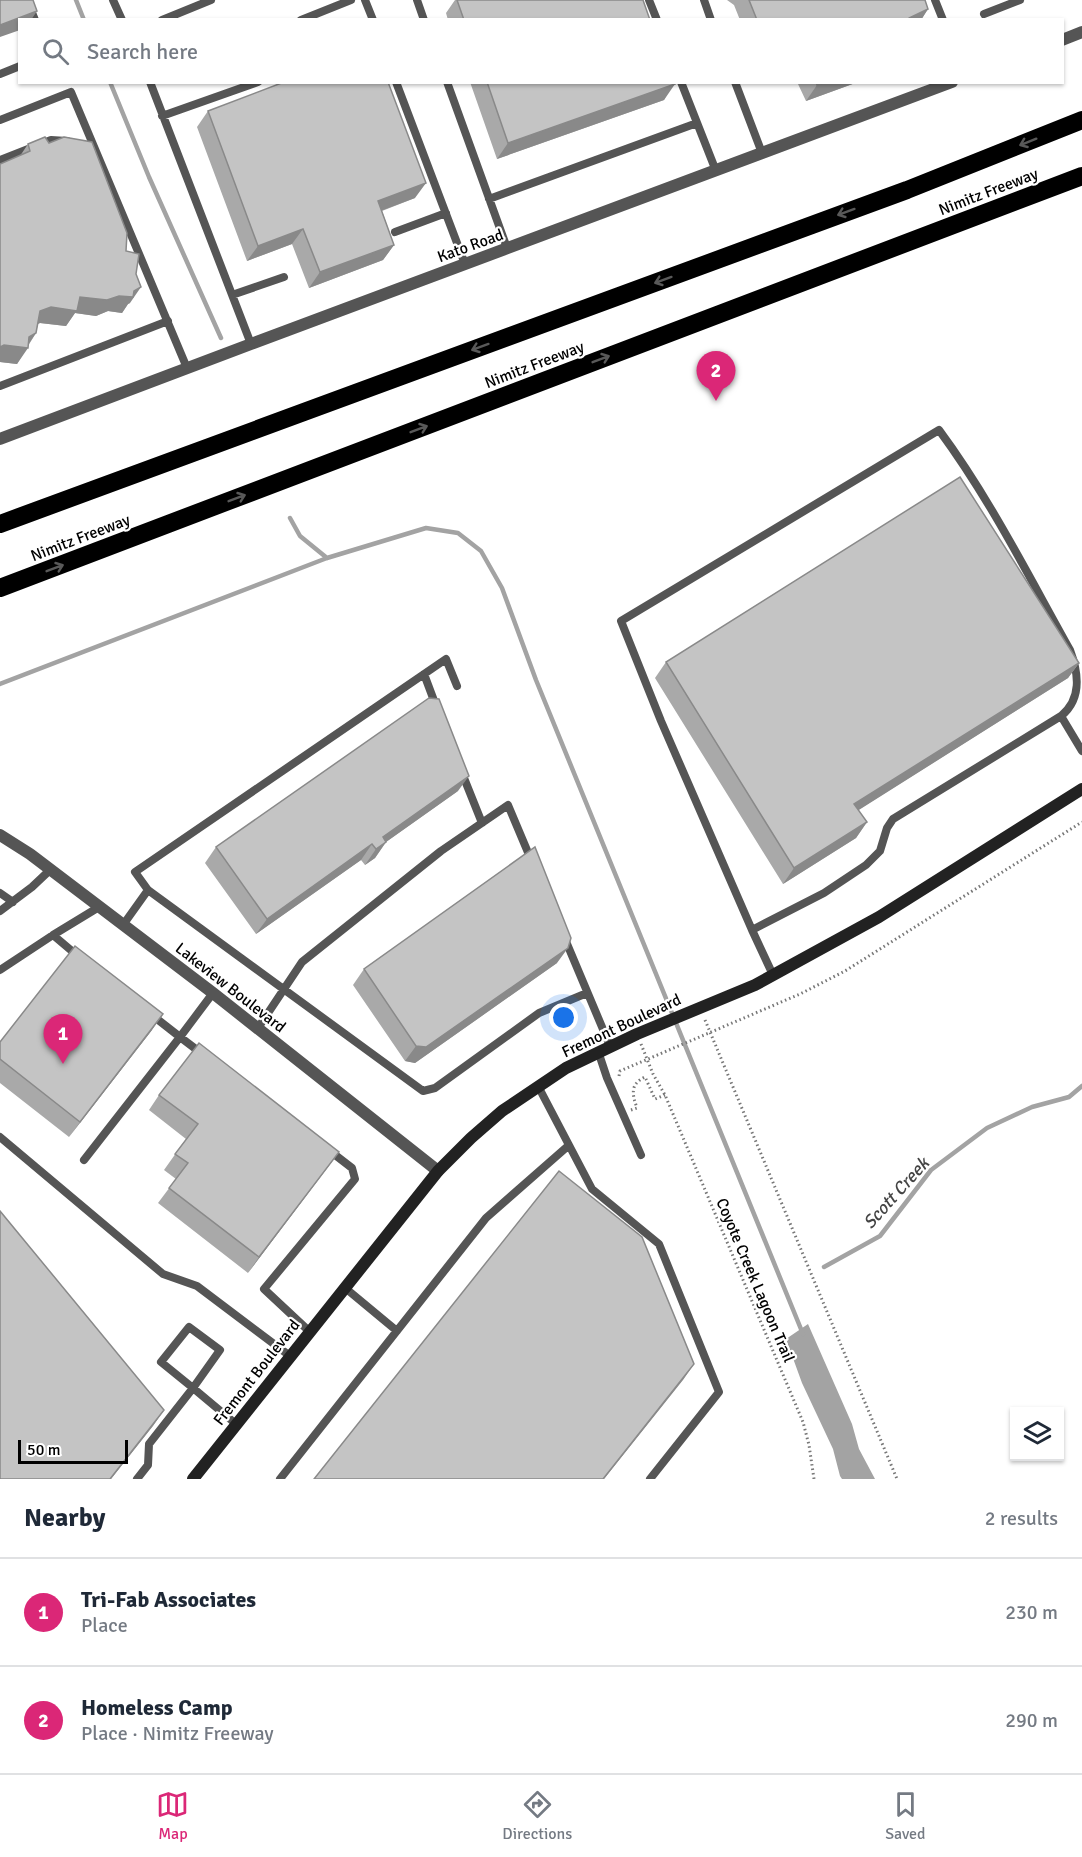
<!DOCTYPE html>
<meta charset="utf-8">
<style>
:root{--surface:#fff;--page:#f2f2f3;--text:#1f2937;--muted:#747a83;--line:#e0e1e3;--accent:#db2777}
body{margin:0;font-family:Signika,sans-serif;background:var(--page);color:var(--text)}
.controls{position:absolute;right:18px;bottom:18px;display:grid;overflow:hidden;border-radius:0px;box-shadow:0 2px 4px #0004}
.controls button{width:54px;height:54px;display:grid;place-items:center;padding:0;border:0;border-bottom:2px solid var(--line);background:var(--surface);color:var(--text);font:30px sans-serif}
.scale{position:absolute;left:18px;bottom:15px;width:110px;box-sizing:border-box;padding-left:6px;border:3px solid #000;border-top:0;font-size:16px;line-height:21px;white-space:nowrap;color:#000;-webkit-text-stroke:4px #fff;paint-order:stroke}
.you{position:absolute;left:564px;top:1018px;width:21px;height:21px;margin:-15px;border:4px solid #fff;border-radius:50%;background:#1a73e8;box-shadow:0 0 0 9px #1a73e833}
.badge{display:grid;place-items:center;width:39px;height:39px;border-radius:50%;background:var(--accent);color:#fff;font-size:20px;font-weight:700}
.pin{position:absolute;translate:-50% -50px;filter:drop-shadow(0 2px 3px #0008)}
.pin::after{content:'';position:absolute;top:32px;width:21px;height:18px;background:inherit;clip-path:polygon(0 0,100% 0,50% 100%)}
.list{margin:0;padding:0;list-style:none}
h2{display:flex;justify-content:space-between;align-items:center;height:78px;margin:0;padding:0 24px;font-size:26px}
h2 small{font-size:20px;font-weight:400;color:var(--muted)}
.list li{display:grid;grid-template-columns:39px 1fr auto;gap:18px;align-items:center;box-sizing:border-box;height:108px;padding:0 24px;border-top:2px solid var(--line)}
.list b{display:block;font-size:22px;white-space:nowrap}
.list p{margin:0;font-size:20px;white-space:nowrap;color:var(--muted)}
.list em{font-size:20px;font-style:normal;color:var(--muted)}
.icon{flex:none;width:33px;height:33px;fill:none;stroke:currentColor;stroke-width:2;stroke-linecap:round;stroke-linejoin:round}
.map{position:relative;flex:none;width:1082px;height:1479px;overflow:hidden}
.search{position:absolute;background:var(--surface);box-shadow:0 2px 4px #0004;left:18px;right:18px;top:18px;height:66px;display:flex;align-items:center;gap:15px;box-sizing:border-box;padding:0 21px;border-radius:0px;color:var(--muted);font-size:22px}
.sheet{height:294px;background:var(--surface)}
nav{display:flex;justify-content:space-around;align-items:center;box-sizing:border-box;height:84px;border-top:2px solid var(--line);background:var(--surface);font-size:16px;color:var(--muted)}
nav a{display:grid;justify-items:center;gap:3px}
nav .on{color:var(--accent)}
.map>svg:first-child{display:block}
.water{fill:#a3a3a3}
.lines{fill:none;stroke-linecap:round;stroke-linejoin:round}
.stream{stroke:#a3a3a3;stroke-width:4.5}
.path{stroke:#777;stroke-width:3;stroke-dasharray:1.5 3;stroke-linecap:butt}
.service{stroke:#555;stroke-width:8}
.tertiary{stroke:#555;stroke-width:12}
.secondary{stroke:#222;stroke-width:12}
.motorway{stroke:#000;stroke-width:18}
.wall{fill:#a9a9a9}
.shaded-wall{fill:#898989}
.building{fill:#c4c4c4;stroke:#898989;stroke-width:1.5}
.oneway{stroke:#595959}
.labels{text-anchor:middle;stroke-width:4.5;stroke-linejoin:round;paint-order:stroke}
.street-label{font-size:16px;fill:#000;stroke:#fff}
.water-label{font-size:18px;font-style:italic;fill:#444;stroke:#fff}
</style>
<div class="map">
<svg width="1082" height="1479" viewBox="0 0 1082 1479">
<rect width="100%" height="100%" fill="#fff"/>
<path class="water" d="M808,1324L852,1424L859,1449L875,1479H842L840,1476L833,1449L802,1383L786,1339Z"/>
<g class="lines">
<path class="stream" d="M76,0L84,20
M110,82L149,177L221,338
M290,518L300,536L327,558
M0,684L327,558L426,528L458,533L481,551L502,588L536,680L803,1334
M824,1267L880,1236L931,1170L987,1128L1032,1107L1069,1097L1082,1086"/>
<path class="path" d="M705,1020L897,1479
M641,1044L653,1074L665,1095L803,1422L809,1445L814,1479
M619,1076L620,1071L800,994L845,971L1082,822
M631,1110L637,1108C632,1094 630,1084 645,1077L655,1099L665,1095"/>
<path class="service" d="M27,0L35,20
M113,0L122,20
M365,0L373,20
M417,0L424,20
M649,0L657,20
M704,0L711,20
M935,0L943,20
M984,14L1020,0
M162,20L211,0
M301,20L351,0
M0,74L20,66
M150,82L251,344
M396,82L465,264
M447,82L507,248
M681,82L716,171
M735,82L762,153
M162,116L258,82
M0,120L71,92L187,368
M0,160L51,140L67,141
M489,199L697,123
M395,232L446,213
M232,295L284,277
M0,386L168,321
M424,674L436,706
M462,773L482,823
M148,890L135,872L446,659L457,686
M0,893L13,902
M0,911L32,887L50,870
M123,925L148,890L423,1091L435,1088L539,1013L587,993
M752,930L661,721L621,621L939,430C990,499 1028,575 1070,650C1079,674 1082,699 1061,716
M53,935L99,907
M565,939L610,1046
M0,970L53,935L79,957
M773,975L752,930L824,893L866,865L880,851L887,828L893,819L1061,716L1082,751
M152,1015L180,1037L213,993
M258,1028L302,962L441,851L508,805L532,862
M598,1051L607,1078L641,1155
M538,1086L592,1189L659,1244L719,1392L650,1479
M0,1137L163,1274L197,1286L290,1356
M84,1160L180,1037L201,1053
M344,1287L397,1331
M189,1327L220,1350L193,1388L161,1362Z
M310,1332L264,1289L355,1179L352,1168L330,1151
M137,1479L148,1465L149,1444L193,1388L236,1424
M280,1479L486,1218L568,1146"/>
<path class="tertiary" d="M1062,40L1082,32
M0,439L251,344L952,82
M0,835L30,854L213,993L438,1171"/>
<path class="secondary" d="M193,1479L438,1171L471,1138L502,1111L566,1068L637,1034L755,985L879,917L1082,789"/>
<path class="motorway" d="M0,524L907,190L1082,120
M0,588L1082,176"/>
</g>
<path class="wall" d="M455,0H643L650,20H448L446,13Z
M727,0H925L928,9L921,20H740L734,5Z
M470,82H674L664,100L497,159Z
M794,82H858L806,101L798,84Z
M208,111L415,198L382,211L394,245L383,260L309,288L292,244L247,261L197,127Z
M49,143L126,251L130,303L128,304L122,313L108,311L96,316L75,313L66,326L40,323L38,324L36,333L17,364L0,362V164L20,156L28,144Z
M666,662L1079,663L1068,678L858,810L867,822L856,838L783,884L655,678Z
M458,791L386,842L375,858L365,865L361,860L256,934L205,863L216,847Z
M557,963L415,1063L405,1061L353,985L364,969Z
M152,1030L69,1137L0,1083V1042Z
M159,1095L339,1152L248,1273L158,1203L176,1179L164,1170L186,1139L149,1110Z"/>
<path class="shaded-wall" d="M928,9L921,20H908L909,18Z
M37,11L31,20H20V30L0,37V25Z
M825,82H858L806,101L817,85Z
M675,84L664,100L497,159L508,143Z
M426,183L415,198L367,216L378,201Z
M303,229L292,244L247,261L258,246Z
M394,245L383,260L309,288L320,272Z
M141,287L130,303L128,304L122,313L108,311L96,316L75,313L66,326L40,323L29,327L40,311L80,297L134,291Z
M36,333L26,348H28L17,364L0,362V347L29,337Z
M1079,663L1068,678L843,820L854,804Z
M469,776L458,791L386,842L375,858L365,865L376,849L383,837Z
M867,822L856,838L783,884L794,868Z
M372,844L361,860L256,934L267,919Z
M568,948L557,963L415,1063L405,1061L416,1046Z
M163,1014L152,1030L69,1137L80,1122Z
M339,1152L328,1167L248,1273L259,1257Z
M694,1364L683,1380L604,1479H603Z
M164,1410L153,1426L111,1479H110Z"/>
<path class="building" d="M0,0H33L37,11L0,25Z
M457,0H643L650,20H464Z
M749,0H925L928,9L909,18L908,20H757Z
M284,82H388L426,183L378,201L394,245L320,272L303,229L258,246L208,111Z
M487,82H674L675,84L508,143Z
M816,82H825L817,85Z
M45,137L49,143L64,137L92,142L127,233L126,251L139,254L136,274L141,287L134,291L133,297L119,296L107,300L80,297L77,311L51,307L40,311L36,333L29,337L28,348L4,345L0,347V164L30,151L28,144Z
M960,477L1079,663L854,804L867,822L794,868L666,662Z
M429,698L439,699L469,776L383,837L386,842L376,849L372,844L267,919L216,847Z
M535,847L571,938L568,948L426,1047L416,1046L364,969Z
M75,946L163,1014L80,1122L0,1059V1042Z
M199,1043L339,1152L259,1257L169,1188L188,1163L175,1154L198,1124L159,1095Z
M559,1171L642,1237L694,1364L603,1479H314Z
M0,1211L164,1410L110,1479H0Z"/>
<defs><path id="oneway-shaft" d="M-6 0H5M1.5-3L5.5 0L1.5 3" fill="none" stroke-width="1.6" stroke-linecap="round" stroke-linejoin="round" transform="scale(1.5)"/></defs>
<g class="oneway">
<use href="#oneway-shaft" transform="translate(1028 142) rotate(158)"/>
<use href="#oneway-shaft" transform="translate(846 212) rotate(160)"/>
<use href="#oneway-shaft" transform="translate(663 280) rotate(160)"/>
<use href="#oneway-shaft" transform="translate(480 347) rotate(160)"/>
<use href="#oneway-shaft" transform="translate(601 359) rotate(-21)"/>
<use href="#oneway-shaft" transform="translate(419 429) rotate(-21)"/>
<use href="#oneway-shaft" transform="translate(237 498) rotate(-21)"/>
<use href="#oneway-shaft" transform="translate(55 568) rotate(-21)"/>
</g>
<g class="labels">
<g class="street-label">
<text transform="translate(988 191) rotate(-21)" y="6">Nimitz Freeway</text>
<text transform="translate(470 245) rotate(-20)" y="6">Kato Road</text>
<text transform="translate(534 364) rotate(-21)" y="6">Nimitz Freeway</text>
<text transform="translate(80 537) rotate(-21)" y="6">Nimitz Freeway</text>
<text transform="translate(231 987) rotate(38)" y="6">Lakeview Boulevard</text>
<text transform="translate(621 1025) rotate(-25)" y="6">Fremont Boulevard</text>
<text transform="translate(756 1280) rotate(67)" y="6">Coyote Creek Lagoon Trail</text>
<text transform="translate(256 1372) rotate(-52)" y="6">Fremont Boulevard</text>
</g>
<g class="water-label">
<text transform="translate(896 1193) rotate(-48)" y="6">Scott Creek</text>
</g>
</g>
</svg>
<div class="controls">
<button><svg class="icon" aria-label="layers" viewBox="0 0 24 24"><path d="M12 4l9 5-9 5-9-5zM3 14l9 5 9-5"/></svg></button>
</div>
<div class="scale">50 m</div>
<div class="you"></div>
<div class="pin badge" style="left:63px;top:1064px">1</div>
<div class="pin badge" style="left:716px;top:401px">2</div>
<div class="search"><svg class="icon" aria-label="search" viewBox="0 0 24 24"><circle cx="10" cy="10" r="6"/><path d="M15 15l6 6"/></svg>Search here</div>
</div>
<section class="sheet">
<h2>Nearby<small>2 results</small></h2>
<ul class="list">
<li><span class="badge">1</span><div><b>Tri-Fab Associates</b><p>Place</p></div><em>230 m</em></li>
<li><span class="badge">2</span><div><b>Homeless Camp</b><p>Place · Nimitz Freeway</p></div><em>290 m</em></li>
</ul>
</section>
<nav>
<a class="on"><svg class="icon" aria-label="map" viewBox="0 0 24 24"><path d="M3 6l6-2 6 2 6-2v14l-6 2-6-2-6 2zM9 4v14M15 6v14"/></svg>Map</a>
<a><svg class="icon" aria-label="directions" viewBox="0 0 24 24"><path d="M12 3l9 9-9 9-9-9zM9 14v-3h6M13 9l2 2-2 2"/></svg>Directions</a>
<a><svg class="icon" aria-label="saved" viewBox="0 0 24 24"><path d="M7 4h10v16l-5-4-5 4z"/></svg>Saved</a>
</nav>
